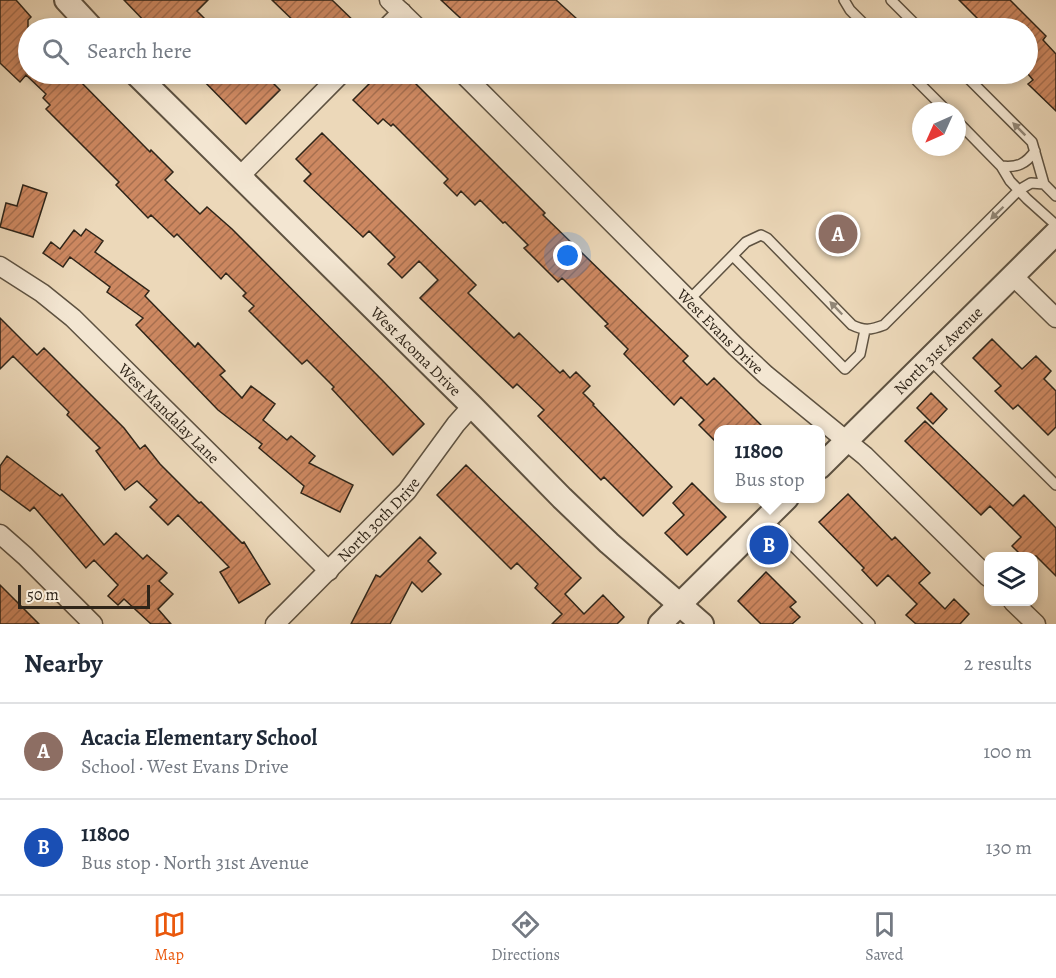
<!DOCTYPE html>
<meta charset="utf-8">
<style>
:root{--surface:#fff;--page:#f6f6f7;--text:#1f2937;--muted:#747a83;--line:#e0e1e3;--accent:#ea580c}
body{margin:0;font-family:Alegreya,serif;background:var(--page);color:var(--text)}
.controls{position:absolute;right:18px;bottom:18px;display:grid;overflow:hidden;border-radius:12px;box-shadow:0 3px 9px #0003}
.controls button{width:54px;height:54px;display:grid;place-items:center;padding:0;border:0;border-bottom:2px solid var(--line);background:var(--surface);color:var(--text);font:30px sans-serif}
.compass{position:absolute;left:912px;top:102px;width:54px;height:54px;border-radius:50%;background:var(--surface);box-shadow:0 3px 9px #0003;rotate:225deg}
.scale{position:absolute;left:18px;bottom:15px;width:132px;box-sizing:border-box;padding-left:6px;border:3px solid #2f2519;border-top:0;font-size:16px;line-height:21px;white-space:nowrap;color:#2f2519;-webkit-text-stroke:4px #f3e6d2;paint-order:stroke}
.you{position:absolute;left:568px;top:256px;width:21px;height:21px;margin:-15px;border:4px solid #fff;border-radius:50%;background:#1a73e8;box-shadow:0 0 0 9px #1a73e833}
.badge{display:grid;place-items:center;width:39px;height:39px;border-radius:50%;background:var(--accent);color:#fff;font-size:20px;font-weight:700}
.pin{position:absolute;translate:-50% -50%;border:3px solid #fff;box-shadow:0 2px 6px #0006}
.popup{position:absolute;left:714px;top:425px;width:111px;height:78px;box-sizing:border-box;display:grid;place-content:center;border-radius:12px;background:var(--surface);filter:drop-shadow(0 2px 4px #0005);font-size:20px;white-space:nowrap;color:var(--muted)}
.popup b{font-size:22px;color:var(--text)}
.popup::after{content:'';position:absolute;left:50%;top:100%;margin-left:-12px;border:12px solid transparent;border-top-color:var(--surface)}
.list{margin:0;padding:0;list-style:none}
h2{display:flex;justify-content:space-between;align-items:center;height:78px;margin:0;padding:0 24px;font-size:26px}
h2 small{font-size:20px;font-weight:400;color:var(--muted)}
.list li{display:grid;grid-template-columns:39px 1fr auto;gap:18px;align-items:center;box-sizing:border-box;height:96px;padding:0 24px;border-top:2px solid var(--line)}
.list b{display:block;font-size:22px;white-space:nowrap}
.list p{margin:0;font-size:20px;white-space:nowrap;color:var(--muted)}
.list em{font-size:20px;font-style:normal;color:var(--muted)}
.icon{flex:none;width:33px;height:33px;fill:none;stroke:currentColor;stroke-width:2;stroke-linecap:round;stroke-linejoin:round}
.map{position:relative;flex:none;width:1056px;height:624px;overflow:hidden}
.search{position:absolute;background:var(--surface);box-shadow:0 3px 9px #0003;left:18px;right:18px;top:18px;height:66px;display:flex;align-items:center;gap:15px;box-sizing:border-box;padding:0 21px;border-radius:33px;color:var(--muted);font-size:22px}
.sheet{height:270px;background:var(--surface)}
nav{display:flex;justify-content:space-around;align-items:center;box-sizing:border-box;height:84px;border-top:2px solid var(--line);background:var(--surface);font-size:16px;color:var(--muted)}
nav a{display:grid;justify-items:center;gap:3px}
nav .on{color:var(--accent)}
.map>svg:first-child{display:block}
.building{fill:url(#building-hatch);stroke:#2f2519;stroke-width:1.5}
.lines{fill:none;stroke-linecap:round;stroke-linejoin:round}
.service-casing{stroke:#5e5241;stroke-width:12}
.minor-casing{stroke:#5e5241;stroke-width:21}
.tertiary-casing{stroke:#5e5241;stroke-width:26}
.service{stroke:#f3e6d2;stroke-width:9}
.minor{stroke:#f3e6d2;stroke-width:18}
.tertiary{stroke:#f3e6d2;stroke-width:22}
.oneway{fill:#918676}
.labels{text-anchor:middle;stroke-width:6;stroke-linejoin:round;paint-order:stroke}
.street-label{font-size:16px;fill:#2f2519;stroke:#f3e6d2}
</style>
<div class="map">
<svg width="1056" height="624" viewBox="0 0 1056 624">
<defs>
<pattern id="building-hatch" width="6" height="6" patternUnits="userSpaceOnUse" patternTransform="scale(1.5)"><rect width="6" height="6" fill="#cd8861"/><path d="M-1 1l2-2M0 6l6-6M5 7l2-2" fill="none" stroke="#a76f4f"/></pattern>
</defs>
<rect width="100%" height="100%" fill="#ecd8b9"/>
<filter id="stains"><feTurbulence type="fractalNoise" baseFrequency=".00333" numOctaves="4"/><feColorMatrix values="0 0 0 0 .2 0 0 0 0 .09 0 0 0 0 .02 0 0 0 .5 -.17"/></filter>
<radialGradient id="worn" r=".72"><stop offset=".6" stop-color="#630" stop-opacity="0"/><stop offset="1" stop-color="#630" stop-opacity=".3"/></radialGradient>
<path class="building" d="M0,0H16L31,17L28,20V74H73L150,152L151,150L173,172L165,180L200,214L207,207L232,229L383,381L424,424L393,455L332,389L334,387L307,360L302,364L249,311L254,306L243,296L246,293L226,273L221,279L177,234L174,237L151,215L148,218L116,185L119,182L46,109L50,105L43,98L46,94L26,75L20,82L0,63Z
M124,0H208L197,11L214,28H151Z
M272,0H332L361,28H301Z
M441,0H556L577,19L568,28H471Z
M959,0H1010L1046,36L1043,40L1056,54V111L1028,84L1033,80L1028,74V28H987Z
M197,74H264L280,90L246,124Z
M379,74H406L545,213L543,215L688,356L683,361L707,385L714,378L765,429H718V444L699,425L704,420L681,397L674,405L624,354L628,349L605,326L608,324L562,278L558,282L524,248L528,245L505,222L503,223L480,200L475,205L461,191L457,196L444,183L448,179L393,124L391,126L383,119L378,124L353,100Z
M322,133L476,285L468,293L514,338L519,333L560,373L563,370L570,378L576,372L590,386L583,393L594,404L593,405L672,487L643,516L604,477L601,480L538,416L544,410L517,384L513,388L420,298L438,280L419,261L402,278L388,264L395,257L369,231L363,237L304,181L311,174L296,159Z
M23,185L47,193L33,237L0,227L6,203L17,206Z
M86,229L103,241L95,252L149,291L145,296L195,347L198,343L225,371L220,375L242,398L251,386L275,404L263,420L287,440L291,436L315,456L309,463L353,485L340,512L301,493L304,486L259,448L262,444L218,410L136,325L143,318L107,292L110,287L70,257L63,267L43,253L51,242L60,249L74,230L81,236Z
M0,318L37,355L44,348L124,428L140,449L145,445L160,464L199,503L201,502L242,543L244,542L270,584L239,603L220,572L229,567L178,515L168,525L150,507L157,500L137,481L125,490L96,451L100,448L67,415L69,412L13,356L0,369Z
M992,339L1022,369L1036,356L1051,371L1044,379L1056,391V427L1048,435L1018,405L1013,409L995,391L1001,386L973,358Z
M931,393L947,409L933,424L917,408Z
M925,421L1013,506L1024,495L1056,528V576L1036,556H1022L1012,546L1021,537L990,506L981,515L905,441Z
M7,456L60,496L62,494L104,545L116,533L143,559L147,555L167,573L159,581L173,594L158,609L171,624H151L124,599L118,605L108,596L118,585L94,560L86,568L34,507L30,511L0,489V466Z
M466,465L581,578L565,594L584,614L603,595L624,617L617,624H552L562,614L535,588L538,584L517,563L511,569L437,495Z
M692,483L726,517L687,555L665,533L684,515L673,503Z
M848,494L892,540L895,537L930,573L919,583L945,609L954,599L969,614L960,624H916L906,615L917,604L888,575L877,586L862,570L864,568L819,522Z
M420,537L436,553L428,561L441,574L422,592L412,582L390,624H351L376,575L380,577Z
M766,572L796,602L790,607L800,617L792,624H761L738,601Z
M0,585L39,624H0Z"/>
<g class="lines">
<defs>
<path id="service" d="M844,0L850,10L868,28
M891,0L919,28
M910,74L947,111
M964,74L1032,142L1044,184L1056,196
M957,121L1001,166L1010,181L1027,199L1056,225
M1001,166C1017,168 1026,164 1035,151
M733,256L845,369L860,354L865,330
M689,300L746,242L761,235L767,238L852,325C864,331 871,330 884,325L1019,190L1031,183L1044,184
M929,359L1056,485
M766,519L870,624"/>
<g id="minor">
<path d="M389,0L418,28"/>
<path d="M386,28L402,12"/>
<path id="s1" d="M463,74L736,347L766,375L865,456L988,577"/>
<path d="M240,176L341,74"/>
<path id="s2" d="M0,266L42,293L73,318L329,571"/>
<path d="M1013,276L1056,318"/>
<path d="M0,534L25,556L93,624"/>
<path d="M1013,602L1036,624"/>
<path id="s3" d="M275,624L407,491L456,424L472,406"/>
</g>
<g id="tertiary">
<path d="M66,0L92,28"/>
<path id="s4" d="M136,74L472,406L562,498L609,543L702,624"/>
<path id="s5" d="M820,467L1056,233"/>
<path d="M660,624L787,498"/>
</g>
</defs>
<use href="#service" class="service-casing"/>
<use href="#minor" class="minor-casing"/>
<use href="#tertiary" class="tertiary-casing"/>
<use href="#service" class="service"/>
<use href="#minor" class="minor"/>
<use href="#tertiary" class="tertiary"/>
</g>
<defs><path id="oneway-solid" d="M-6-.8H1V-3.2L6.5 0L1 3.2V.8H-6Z" transform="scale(1.5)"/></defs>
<g class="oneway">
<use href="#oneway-solid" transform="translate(1019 129) rotate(-135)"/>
<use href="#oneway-solid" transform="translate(997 213) rotate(136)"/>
<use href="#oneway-solid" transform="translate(836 308) rotate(-134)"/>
</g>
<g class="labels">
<g class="street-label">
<text dy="6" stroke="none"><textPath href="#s1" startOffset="364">West Evans Drive</textPath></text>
<text dy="6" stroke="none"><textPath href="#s5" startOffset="166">North 31st Avenue</textPath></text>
<text dy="6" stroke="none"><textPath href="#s4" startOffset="394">West Acoma Drive</textPath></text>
<text dy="6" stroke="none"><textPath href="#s2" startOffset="225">West Mandalay Lane</textPath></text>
<text dy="6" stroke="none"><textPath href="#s3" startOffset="147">North 30th Drive</textPath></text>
</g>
</g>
<rect width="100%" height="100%" filter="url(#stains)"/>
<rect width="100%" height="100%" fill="url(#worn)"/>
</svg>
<div class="controls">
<button><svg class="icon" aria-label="layers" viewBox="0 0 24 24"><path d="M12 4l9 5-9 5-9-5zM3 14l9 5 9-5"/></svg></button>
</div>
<svg class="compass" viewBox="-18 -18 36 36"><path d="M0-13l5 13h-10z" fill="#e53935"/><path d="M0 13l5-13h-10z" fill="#747a83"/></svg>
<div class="scale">50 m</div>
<div class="you"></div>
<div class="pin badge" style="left:838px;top:234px;background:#8d6e63">A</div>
<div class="pin badge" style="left:769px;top:545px;background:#1a4fb4">B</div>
<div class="popup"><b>11800</b>Bus stop</div>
<div class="search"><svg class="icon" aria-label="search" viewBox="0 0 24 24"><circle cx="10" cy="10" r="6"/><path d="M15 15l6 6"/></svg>Search here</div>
</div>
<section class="sheet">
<h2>Nearby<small>2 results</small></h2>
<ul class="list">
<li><span class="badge" style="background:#8d6e63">A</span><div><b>Acacia Elementary School</b><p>School · West Evans Drive</p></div><em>100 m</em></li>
<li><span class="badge" style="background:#1a4fb4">B</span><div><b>11800</b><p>Bus stop · North 31st Avenue</p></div><em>130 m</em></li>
</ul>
</section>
<nav>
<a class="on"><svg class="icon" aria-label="map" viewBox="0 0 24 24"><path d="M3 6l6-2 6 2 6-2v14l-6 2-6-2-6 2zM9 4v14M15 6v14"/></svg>Map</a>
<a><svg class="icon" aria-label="directions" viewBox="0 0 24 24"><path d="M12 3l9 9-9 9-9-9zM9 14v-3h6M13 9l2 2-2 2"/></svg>Directions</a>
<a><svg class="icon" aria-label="saved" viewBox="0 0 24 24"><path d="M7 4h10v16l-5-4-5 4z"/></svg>Saved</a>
</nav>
